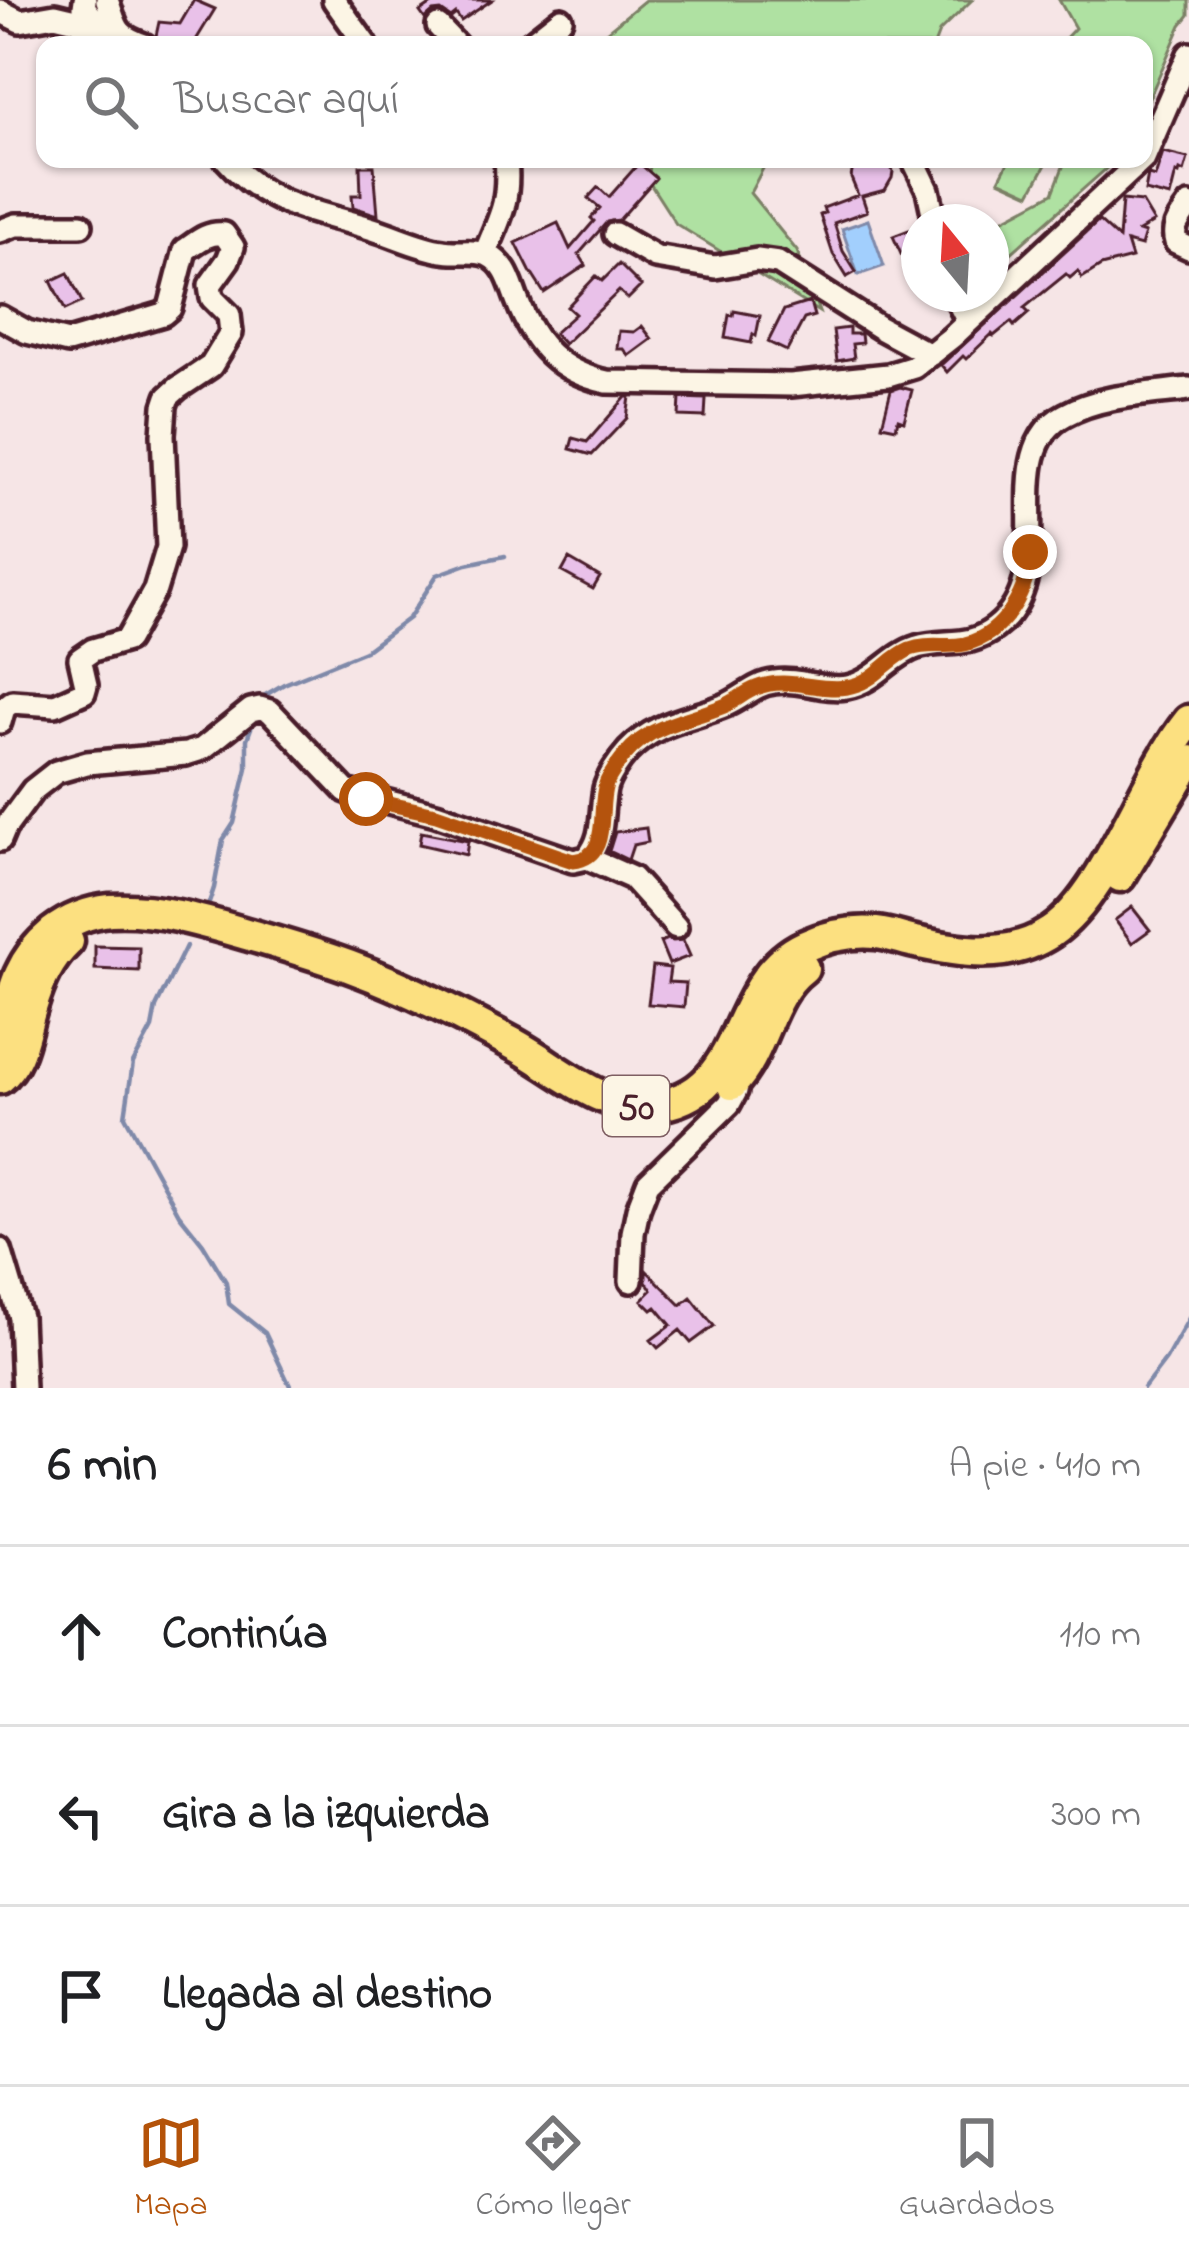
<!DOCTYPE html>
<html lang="es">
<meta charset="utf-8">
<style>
:root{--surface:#fff;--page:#f6f6f6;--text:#202124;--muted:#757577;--line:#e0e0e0;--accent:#b45309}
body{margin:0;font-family:"Indie Flower",sans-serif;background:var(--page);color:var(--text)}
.compass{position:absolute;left:901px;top:204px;width:108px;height:108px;border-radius:50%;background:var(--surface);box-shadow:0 3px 9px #0004;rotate:342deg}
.stop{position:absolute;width:36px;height:36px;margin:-27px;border:9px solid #b45309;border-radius:50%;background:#fff}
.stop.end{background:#b45309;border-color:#fff;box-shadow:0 3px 12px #0008}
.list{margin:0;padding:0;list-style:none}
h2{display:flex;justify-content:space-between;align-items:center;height:156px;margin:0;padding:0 48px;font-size:51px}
h2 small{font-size:39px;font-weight:400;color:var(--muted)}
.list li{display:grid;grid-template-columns:78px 1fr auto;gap:36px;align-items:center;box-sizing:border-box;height:180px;padding:0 48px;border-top:3px solid var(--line)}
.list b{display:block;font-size:45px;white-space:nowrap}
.list em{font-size:39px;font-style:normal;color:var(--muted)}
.icon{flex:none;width:66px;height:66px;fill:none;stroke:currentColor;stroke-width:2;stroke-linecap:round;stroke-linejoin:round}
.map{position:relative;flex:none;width:1189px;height:1388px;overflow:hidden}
.search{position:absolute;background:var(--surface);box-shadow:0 3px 9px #0004;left:36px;right:36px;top:36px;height:132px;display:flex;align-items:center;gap:30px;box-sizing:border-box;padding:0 42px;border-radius:24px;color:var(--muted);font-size:45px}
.sheet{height:696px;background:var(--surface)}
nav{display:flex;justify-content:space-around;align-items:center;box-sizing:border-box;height:168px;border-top:3px solid var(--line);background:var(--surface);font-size:33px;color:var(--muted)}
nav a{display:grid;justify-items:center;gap:6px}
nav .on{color:var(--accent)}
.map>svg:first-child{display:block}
.green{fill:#afe1a2;stroke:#7c8066;stroke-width:3}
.water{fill:#a2cffd;stroke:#7f89a9;stroke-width:3}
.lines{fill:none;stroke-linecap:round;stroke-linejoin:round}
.stream{stroke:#7f89a9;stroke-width:4.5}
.building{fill:#e9c1e9;stroke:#4a1f2b;stroke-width:3}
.minor-casing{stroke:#4a1f2b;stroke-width:30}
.highway-casing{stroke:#4a1f2b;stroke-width:39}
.minor{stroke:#fcf5e5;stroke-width:21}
.highway{stroke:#fce080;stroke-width:30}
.route{stroke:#b45309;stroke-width:15}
.labels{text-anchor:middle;stroke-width:9;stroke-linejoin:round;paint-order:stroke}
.shield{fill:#fcf5e5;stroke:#7f5f63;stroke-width:3}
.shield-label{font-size:36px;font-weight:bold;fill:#4a1f2b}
</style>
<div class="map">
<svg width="1189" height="1388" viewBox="0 0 1189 1388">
<rect width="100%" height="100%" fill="#f6e5e6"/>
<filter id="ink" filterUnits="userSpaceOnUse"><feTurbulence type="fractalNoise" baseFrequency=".00833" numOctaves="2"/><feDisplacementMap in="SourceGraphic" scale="24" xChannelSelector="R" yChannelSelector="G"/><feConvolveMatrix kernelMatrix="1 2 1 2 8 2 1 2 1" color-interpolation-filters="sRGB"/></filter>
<g filter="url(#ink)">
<path class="green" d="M645,0H972L939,32L934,45H605L606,32Z
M1059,0H1189V15L1181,25L1144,110V45H1059L1075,28Z
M650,159H768L750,193L797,251L819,312L676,224L649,182Z
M1010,159H1049L1030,194L999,180Z
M1066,159H1114L1108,167L991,271V226L1053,193Z"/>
<path class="water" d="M868,220L884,266L858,275L842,229Z"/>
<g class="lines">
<path class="stream" d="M262,697L284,684L365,651L409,618L437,575L467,564L505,556
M207,909L214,888L223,840L234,823L247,768V739L254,720
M186,946L156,1007L152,1028L133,1063L125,1116L179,1214L203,1244L226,1282L229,1304L265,1333L291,1388
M1144,1388L1166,1359L1189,1318"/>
</g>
<path class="building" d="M194,0L215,9L193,45L159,44L156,36L159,22L180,24Z
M438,0H492L461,21L456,14L451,18L441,11L433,12L425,19L420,12Z
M1163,152L1188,158L1184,172L1180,170L1179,174L1176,173L1170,197L1145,191L1148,175L1155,177Z
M854,159H888L893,172L892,178L885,190L862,196L867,211L834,223L843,251L856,272L847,277L833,254L820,215L825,213L823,208L858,195L851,178Z
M639,163L656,178L619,220L607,222L579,254L586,265L544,293L530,271L516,243L558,223L570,249L594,221L591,218L600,208L588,198L598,187L609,197Z
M360,166H374L378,215L353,207L352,195H361Z
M1122,200L1142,202L1154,222L1139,231L1145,233L1141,246L1127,242L1132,258L1101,266L1082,278L1078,271L1070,278L1066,274L1024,308L1029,313L1014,326L1011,322L994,336L992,334L966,359L963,356L947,372L941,365L1099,221L1119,239Z
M909,230L919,257V269L906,251L901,254L893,236Z
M619,264L641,286L628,299L619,291L564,344L554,333L575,314L567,307L596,276L602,281Z
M68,273L82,302L65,310L51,281Z
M810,302L814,316L804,319L787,351L768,342L784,310Z
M734,311L760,316L756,336L753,334L751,343L725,338L729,315L733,316Z
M642,326L652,339L629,356L624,349H617L619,331L634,332Z
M849,328V334H861L862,343L852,344L854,358L837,361L833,330Z
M900,387L912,390L904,421L898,419L896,428L882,425L891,390Z
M626,397H630L627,418L592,455L570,449L573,438L587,442Z
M680,398L706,399L705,417L679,416Z
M569,559L600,577L593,589L562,572Z
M646,828L648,842L633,845L628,860L609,851L615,832Z
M421,832L468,841L466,855L419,844Z
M1132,907L1150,930L1132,943L1115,920Z
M667,939L673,941L683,940L690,956L669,964L660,942Z
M95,946L139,947V971L95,969Z
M653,966L670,968L668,982L686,983L684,1007L648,1004Z
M646,1270L681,1305L691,1297L714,1326L691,1343L680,1330L658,1348L651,1340L671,1325L656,1307L652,1310L642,1300L652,1290L646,1281Z"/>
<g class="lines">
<defs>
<path id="minor" d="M85,0L84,7L103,30
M107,0C117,26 114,35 144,45
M334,0L366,45
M0,11L20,21L55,15L76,20L94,30L106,45
M438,26L456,45
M528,45L561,19
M1144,158L1189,54
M226,159C268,208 316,211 373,229C396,236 419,248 443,251C457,254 475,249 488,255C507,265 510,282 517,300C534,345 559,372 607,382L791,385L888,375L914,367L952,337L1143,159
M913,159L928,190L935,222
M1189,205C1181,218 1171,226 1176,242L1189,248
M0,231L16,225H81
M615,234L655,257L715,267L757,260L778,263L880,328L930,355
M485,253C501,216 510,200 506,159
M954,294L968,322
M0,317L27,332L68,342L163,314L170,308L185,250C198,241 208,232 224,234L233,247L228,260L210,285L212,298L229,315L231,333L211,366L178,388L168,397L165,406L163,435L168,547L155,590L127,640L93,650L80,659L86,685L84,692L55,705L12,702L4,708L0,722
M0,840L5,828L33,790L56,772L87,763L186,754L202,749L251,710L260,708L270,711L346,791L436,814L573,861L587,858C605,837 600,815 605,789C608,777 619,761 628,751C657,721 690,720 726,705C743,698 755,684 774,682C799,678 823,691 847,687C875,682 891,655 917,647C946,639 968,649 995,628C1066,574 993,453 1065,415C1101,395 1149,394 1189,389
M587,858L632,878L676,927
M0,1250L20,1317L23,1388
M631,1281L633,1233L638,1209L648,1183L729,1104L736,1091L738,1077"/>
<path id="highway" d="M1120,876L1189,761
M0,1045C12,1001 14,964 52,933C69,920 89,912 110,910C158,907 208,923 253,936C287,946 322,956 356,969C410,989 462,1016 512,1043C554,1065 601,1110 650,1106C750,1099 727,982 805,946C827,936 851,931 876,933C888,934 899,938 911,941C958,952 1008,961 1051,932C1108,893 1143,778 1189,721
M0,1078C21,1062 23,1032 31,1008C39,982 48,960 68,941
M732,1084C764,1051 766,996 803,968"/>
</defs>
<use href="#minor" class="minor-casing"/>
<use href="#highway" class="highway-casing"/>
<use href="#minor" class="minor"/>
<use href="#highway" class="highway"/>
</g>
</g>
<g class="lines" filter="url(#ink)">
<path class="route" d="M366,799L436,814L573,861C612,857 597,810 606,784C608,778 612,774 615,768C645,723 679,724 724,706C736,701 745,692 756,688C788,675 816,692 847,687C874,683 887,659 910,649C928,642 947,648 965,644C1005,634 1029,590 1030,552"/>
</g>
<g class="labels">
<rect class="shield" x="603" y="1076" width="66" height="60" rx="9"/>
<g class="shield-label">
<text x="636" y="1119">50</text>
</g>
</g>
</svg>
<svg class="compass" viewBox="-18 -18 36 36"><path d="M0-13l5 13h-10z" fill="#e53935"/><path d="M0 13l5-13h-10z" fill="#757577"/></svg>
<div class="stop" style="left:366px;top:799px"></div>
<div class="stop end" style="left:1030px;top:552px"></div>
<div class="search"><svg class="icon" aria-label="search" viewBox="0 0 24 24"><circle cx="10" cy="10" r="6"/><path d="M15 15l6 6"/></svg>Buscar aquí</div>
</div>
<section class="sheet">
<h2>6 min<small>A pie · 410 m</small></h2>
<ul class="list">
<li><svg class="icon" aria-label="ahead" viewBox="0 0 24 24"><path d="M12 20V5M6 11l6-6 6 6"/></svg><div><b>Continúa</b></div><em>110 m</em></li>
<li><svg class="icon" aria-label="left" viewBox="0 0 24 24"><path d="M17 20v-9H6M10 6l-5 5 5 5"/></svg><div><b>Gira a la izquierda</b></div><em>300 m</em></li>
<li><svg class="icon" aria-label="arrive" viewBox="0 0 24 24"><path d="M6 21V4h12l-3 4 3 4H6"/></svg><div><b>Llegada al destino</b></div></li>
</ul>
</section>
<nav>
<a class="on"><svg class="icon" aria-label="map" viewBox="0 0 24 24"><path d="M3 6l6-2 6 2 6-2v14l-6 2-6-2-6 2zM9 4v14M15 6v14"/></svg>Mapa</a>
<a><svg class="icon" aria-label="directions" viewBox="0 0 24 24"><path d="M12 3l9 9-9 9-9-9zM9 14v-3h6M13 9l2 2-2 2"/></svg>Cómo llegar</a>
<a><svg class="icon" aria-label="saved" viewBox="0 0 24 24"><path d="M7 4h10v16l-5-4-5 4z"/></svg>Guardados</a>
</nav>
